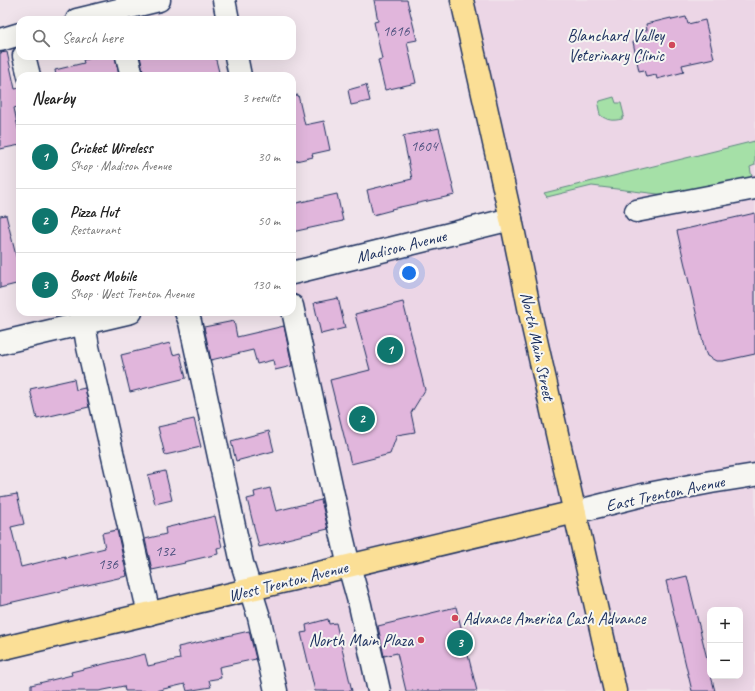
<!DOCTYPE html>
<meta charset="utf-8">
<style>
:root{--surface:#fff;--page:#f2f2f2;--text:#222;--muted:#767676;--line:#e0e0e0;--accent:#0f766e}
body{margin:0;font-family:Caveat,sans-serif;background:var(--page);color:var(--text)}
.controls{position:absolute;right:12px;bottom:12px;display:grid;overflow:hidden;border-radius:8px;box-shadow:0 4px 16px #0002}
.controls button{width:36px;height:36px;display:grid;place-items:center;padding:0;border:0;border-bottom:1px solid var(--line);background:var(--surface);color:var(--text);font:20px sans-serif}
.you{position:absolute;left:409px;top:273px;width:14px;height:14px;margin:-10px;border:3px solid #fff;border-radius:50%;background:#1a73e8;box-shadow:0 0 0 6px #1a73e833}
.badge{display:grid;place-items:center;width:26px;height:26px;border-radius:50%;background:var(--accent);color:#fff;font-size:13px;font-weight:700}
.pin{position:absolute;translate:-50% -50%;border:2px solid #fff;box-shadow:0 1px 4px #0006}
.list{margin:0;padding:0;list-style:none}
h2{display:flex;justify-content:space-between;align-items:center;height:52px;margin:0;padding:0 16px;font-size:17px}
h2 small{font-size:13px;font-weight:400;color:var(--muted)}
.list li{display:grid;grid-template-columns:26px 1fr auto;gap:12px;align-items:center;box-sizing:border-box;height:64px;padding:0 16px;border-top:1px solid var(--line)}
.list b{display:block;font-size:15px;white-space:nowrap}
.list p{margin:0;font-size:13px;white-space:nowrap;color:var(--muted)}
.list em{font-size:13px;font-style:normal;color:var(--muted)}
.icon{flex:none;width:22px;height:22px;fill:none;stroke:currentColor;stroke-width:2;stroke-linecap:round;stroke-linejoin:round}
.map{position:relative;flex:none;width:755px;height:691px;overflow:hidden}
.search{position:absolute;background:var(--surface);box-shadow:0 4px 16px #0002;left:16px;top:16px;width:280px;height:44px;display:flex;align-items:center;gap:10px;box-sizing:border-box;padding:0 14px;border-radius:12px;color:var(--muted);font-size:15px}
.panel{position:absolute;background:var(--surface);box-shadow:0 4px 16px #0002;left:16px;top:72px;width:280px;height:244px;border-radius:12px}
.map>svg:first-child{display:block}
.built{fill:#ecd6e6;fill-rule:evenodd}
.green{fill:#a5e0a7;stroke:#608882}
.building{fill:#e1b6dc;stroke:#1b2f5e}
.lines{fill:none;stroke-linecap:round;stroke-linejoin:round}
.minor-casing{stroke:#1b2f5e;stroke-width:25}
.major-casing{stroke:#1b2f5e;stroke-width:25}
.minor{stroke:#f6f6f2;stroke-width:22}
.major{stroke:#fbdf96;stroke-width:22}
.poi-dot{fill:#d1495b;stroke:#f6f6f2;stroke-width:1.5}
.labels{text-anchor:middle;stroke-width:4;stroke-linejoin:round;paint-order:stroke}
.number-label{font-size:15px;fill:#4c517e}
.poi-label{font-size:17px;fill:#1b2f5e;stroke:#f6f6f2;text-anchor:end}
.street-label{font-size:17px;fill:#1b2f5e;stroke:#f6f6f2}
</style>
<div class="map">
<svg width="755" height="691" viewBox="0 0 755 691">
<rect width="100%" height="100%" fill="#f0e3eb"/>
<filter id="ink" filterUnits="userSpaceOnUse"><feTurbulence type="fractalNoise" baseFrequency=".025" numOctaves="2"/><feDisplacementMap in="SourceGraphic" scale="8" xChannelSelector="R" yChannelSelector="G"/><feConvolveMatrix kernelMatrix="1 2 1 2 8 2 1 2 1" color-interpolation-filters="sRGB"/></filter>
<g filter="url(#ink)">
<path class="built" d="M462,0H755V691H276L250,590L355,573L292,311V273L511,219ZM710,610H740V676H710Z"/>
<path class="green" d="M614,97L616,103H621L624,115L622,119C613,121 608,121 600,115L598,105L600,101Z
M755,141V165L750,167L752,178L666,195L592,186L547,197L544,193Z"/>
<path class="building" d="M374,0H407L417,40L407,42L416,83L385,90L378,60L382,59L374,22L378,21Z
M686,17L688,24L705,20L714,58L682,65L684,72L657,79L656,75L646,77L644,70L639,71L633,42L637,41L635,32L647,30L646,24L671,18L672,20Z
M7,52L15,89L20,88V106L14,108L20,138V145L0,149V53Z
M102,56H115L119,76H56L55,70L84,63L83,60Z
M140,56H215L220,76H144Z
M366,85L370,101L351,105L348,90Z
M298,95L305,125L324,121L330,150L312,154L313,157L292,162V96Z
M439,128L455,195L391,209L392,210L373,215L367,190L412,179L403,136Z
M337,194L343,221L292,232V204Z
M755,213V354L723,361H716L707,356L705,351L677,231Z
M6,215L20,272V283L0,288V216Z
M338,298L345,328L321,334L314,303Z
M403,302L425,390L411,413L415,432L397,435L390,454L351,464L330,380L370,370L355,314Z
M234,321L237,337L284,326L292,366L275,370L273,360L257,364L253,350L211,360L204,327Z
M170,343L173,355L180,353L186,378L130,392L121,355Z
M74,379L76,390L85,388L89,407L37,419L30,389Z
M194,419L201,447L165,455L158,427Z
M269,431L274,451L236,461L231,441Z
M165,471L172,500L155,504L148,475Z
M270,488L276,511L321,500L328,529L283,540L284,541L259,547L247,499L255,497L254,492Z
M17,494L24,524L11,527L21,567L65,556V558L105,548L102,533L117,530L127,576L0,605V497Z
M215,516L222,547L217,548L218,554L184,562L185,563L152,570L145,539L166,534L165,528Z
M687,576L710,671V676H711L715,691H692L666,581Z
M456,607L477,691H406L397,653L384,656L378,626Z
M328,619L329,624L336,623L352,691H315L301,633L307,632L306,625Z
M249,631L256,659L219,667L221,678L209,680L211,687L187,691L185,684L155,691H125L124,686L99,691H31V685L72,675L71,672L145,654L148,666L180,659L178,647Z"/>
<g class="lines">
<defs>
<path id="minor" d="M224,0L228,20
M77,20L159,0
M0,40L20,34
M24,56L29,76
M127,56L132,76
M236,56L240,76
M636,211L755,188
M292,273L511,219
M292,306L342,536L349,566L360,605L379,691
M82,312L88,347L149,614
M186,312L190,322L242,563L259,617L276,691
M0,343L131,312
M575,512L643,495L711,482L755,475"/>
<path id="major" d="M462,0L511,219L533,327L615,691
M0,649L575,512"/>
</defs>
<use href="#minor" class="minor-casing"/>
<use href="#major" class="major-casing"/>
<use href="#minor" class="minor"/>
<use href="#major" class="major"/>
</g>
</g>
<g class="poi-dot">
<circle cx="672" cy="45" r="4"/>
<circle cx="455" cy="618" r="4"/>
<circle cx="421" cy="640" r="4"/>
</g>
<g class="labels">
<g class="number-label">
<text x="396" y="36">1616</text>
<text x="424" y="151">1604</text>
<text x="165" y="556">132</text>
<text x="108" y="569">136</text>
</g>
<g class="poi-label">
<text x="664" y="41">Blanchard Valley<tspan x="664" dy="20">Veterinary Clinic</tspan></text>
<text x="463" y="624" text-anchor="start">Advance America Cash Advance</text>
<text x="413" y="646">North Main Plaza</text>
</g>
<g class="street-label">
<text transform="translate(401 246) rotate(-14)" y="6">Madison Avenue</text>
<text transform="translate(538 346) rotate(78)" y="6">North Main Street</text>
<text transform="translate(665 493) rotate(-12)" y="6">East Trenton Avenue</text>
<text transform="translate(288 581) rotate(-14)" y="6">West Trenton Avenue</text>
</g>
</g>
</svg>
<div class="controls">
<button>+</button>
<button>−</button>
</div>
<div class="you"></div>
<div class="pin badge" style="left:390px;top:350px">1</div>
<div class="pin badge" style="left:362px;top:419px">2</div>
<div class="pin badge" style="left:460px;top:643px">3</div>
<div class="search"><svg class="icon" aria-label="search" viewBox="0 0 24 24"><circle cx="10" cy="10" r="6"/><path d="M15 15l6 6"/></svg>Search here</div>
<section class="panel">
<h2>Nearby<small>3 results</small></h2>
<ul class="list">
<li><span class="badge">1</span><div><b>Cricket Wireless</b><p>Shop · Madison Avenue</p></div><em>30 m</em></li>
<li><span class="badge">2</span><div><b>Pizza Hut</b><p>Restaurant</p></div><em>50 m</em></li>
<li><span class="badge">3</span><div><b>Boost Mobile</b><p>Shop · West Trenton Avenue</p></div><em>130 m</em></li>
</ul>
</section>
</div>
